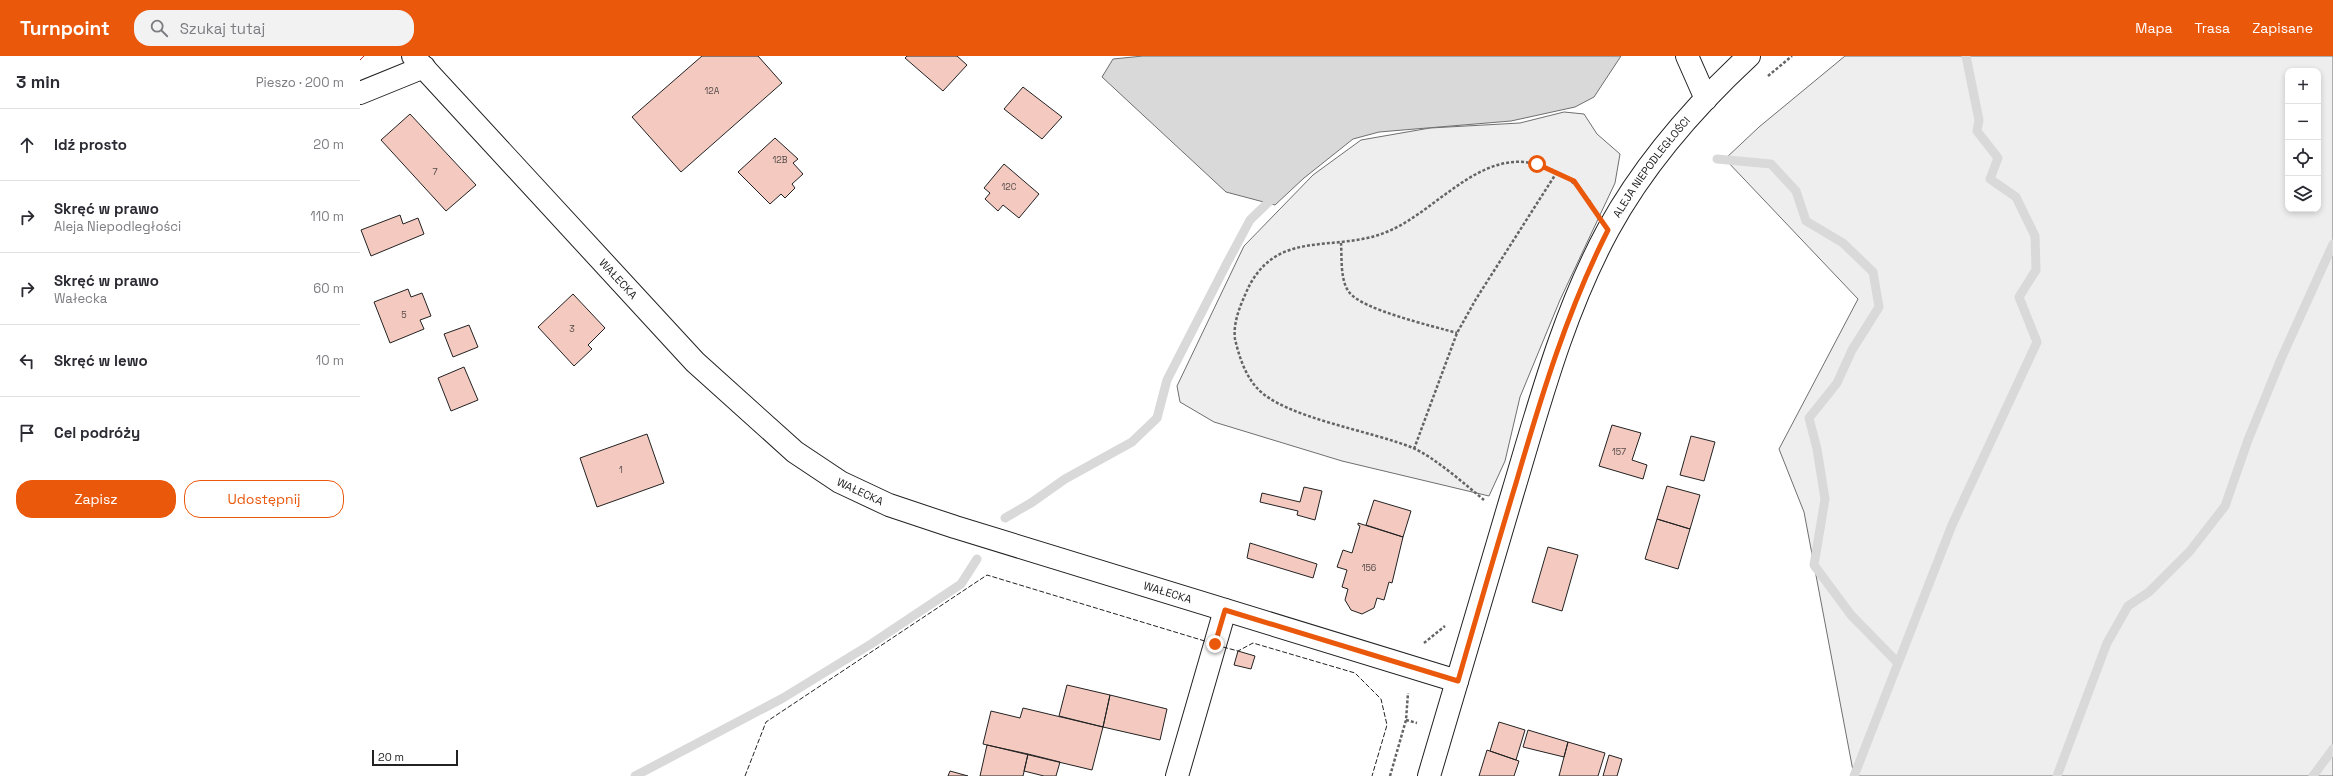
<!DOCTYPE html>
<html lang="pl">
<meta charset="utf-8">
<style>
:root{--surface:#fff;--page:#f2f2f3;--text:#2b2b33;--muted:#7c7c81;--line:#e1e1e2;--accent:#ea580c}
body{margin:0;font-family:"Space Grotesk",sans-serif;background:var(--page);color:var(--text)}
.controls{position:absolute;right:12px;top:12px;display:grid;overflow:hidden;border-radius:8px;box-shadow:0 2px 6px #0003}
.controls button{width:36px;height:36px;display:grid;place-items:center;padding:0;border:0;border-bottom:1px solid var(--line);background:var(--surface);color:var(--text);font:20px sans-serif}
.scale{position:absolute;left:12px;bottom:10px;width:86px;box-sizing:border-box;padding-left:4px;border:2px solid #222;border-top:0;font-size:11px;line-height:14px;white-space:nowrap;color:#222;-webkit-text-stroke:3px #fff;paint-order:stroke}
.stop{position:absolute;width:12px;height:12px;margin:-9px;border:3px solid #ea580c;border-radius:50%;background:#fff}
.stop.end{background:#ea580c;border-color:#fff;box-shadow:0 1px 4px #0008}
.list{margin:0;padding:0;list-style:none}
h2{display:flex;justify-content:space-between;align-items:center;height:52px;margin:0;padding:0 16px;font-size:17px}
h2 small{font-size:13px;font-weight:400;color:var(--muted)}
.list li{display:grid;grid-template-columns:26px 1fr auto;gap:12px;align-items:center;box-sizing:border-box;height:72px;padding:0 16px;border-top:1px solid var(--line)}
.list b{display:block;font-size:15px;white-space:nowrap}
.list p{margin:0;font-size:13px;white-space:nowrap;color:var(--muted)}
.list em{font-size:13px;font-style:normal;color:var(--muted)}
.actions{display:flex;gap:8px;padding:12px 16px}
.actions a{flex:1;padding:9px 0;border:1px solid var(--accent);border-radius:16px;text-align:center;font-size:14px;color:var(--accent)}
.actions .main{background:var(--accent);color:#fff}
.icon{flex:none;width:22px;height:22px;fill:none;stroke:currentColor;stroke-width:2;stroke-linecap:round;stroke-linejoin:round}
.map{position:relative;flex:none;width:1973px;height:720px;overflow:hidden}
header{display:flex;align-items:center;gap:24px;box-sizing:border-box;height:56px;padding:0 20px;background:var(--accent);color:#fff}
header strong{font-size:19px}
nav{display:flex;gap:22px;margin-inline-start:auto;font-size:14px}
.search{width:280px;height:36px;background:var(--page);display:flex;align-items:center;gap:10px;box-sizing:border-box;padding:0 14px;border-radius:16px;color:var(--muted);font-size:15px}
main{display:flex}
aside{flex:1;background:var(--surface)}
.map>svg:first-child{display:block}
.green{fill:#eee;stroke:#6f6f6f;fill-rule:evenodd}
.water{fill:#d9d9d9;stroke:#6f6f6f}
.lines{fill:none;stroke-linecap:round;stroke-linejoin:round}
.stream{stroke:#d9d9d9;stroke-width:9}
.building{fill:#f3c9c0;stroke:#222}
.minor-casing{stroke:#222;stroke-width:24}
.path{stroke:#646464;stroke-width:2.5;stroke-dasharray:3 2;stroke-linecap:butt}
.minor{stroke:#fff;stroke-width:22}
.fence{stroke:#222;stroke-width:1;stroke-dasharray:5 2;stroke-linecap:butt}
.power{stroke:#c62828;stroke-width:1;stroke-dasharray:14 3 2 3;stroke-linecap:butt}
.route{stroke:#ea580c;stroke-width:5}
.labels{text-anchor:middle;stroke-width:3;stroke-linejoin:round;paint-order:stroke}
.number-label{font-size:9px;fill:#564c4a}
.street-label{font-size:11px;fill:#222;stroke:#fff}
</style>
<header>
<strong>Turnpoint</strong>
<div class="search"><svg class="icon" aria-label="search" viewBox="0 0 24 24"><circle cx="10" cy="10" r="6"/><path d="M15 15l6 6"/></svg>Szukaj tutaj</div>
<nav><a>Mapa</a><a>Trasa</a><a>Zapisane</a></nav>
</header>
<main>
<aside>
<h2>3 min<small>Pieszo · 200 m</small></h2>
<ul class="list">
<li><svg class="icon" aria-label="ahead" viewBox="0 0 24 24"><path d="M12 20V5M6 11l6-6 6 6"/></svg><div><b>Idź prosto</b></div><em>20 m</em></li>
<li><svg class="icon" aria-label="right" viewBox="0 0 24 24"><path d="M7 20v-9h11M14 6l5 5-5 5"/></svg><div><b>Skręć w prawo</b><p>Aleja Niepodległości</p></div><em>110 m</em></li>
<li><svg class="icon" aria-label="right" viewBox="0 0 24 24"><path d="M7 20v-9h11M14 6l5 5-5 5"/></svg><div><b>Skręć w prawo</b><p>Wałecka</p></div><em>60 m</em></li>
<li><svg class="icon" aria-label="left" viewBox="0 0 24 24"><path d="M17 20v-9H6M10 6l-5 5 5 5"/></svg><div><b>Skręć w lewo</b></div><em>10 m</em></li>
<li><svg class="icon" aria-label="arrive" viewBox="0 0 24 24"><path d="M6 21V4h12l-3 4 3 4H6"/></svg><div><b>Cel podróży</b></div></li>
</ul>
<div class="actions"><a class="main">Zapisz</a><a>Udostępnij</a></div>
</aside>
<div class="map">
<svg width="1973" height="720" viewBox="0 0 1973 720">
<rect width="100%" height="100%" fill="#fff"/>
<path class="green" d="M1485,0H1973V720H1494L1444,456L1419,393L1498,243L1365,103L1399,71ZM1928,15H1958V153H1928Z
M1204,56L1224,58L1237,78L1260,98L1255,127L1200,244L1160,341L1145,405L1129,440L982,405L854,366L820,346L817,330L884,190L953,119L1001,84L1070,72L1160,67Z"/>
<path class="water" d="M783,0H1261L1234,41L1215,51L1151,65L1019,76L993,83L944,122L915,149L866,136L742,21L753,3Z"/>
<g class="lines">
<path class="stream" d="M1357,103L1411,108L1436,135L1446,165L1483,187L1513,216L1519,251L1492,294L1477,327L1449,362L1457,393L1465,443L1454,509L1491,559L1538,607
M645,462L671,447L705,423L772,386L797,362L807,324L867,207L890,164L916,139
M275,720L423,642L511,588L601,528L617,503
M1494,720L1592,469L1677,286L1659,241L1676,214L1675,180L1656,141L1630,123L1638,102L1617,75L1619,64L1606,0
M1697,720L1747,587L1768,550L1789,536L1830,495L1865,450L1888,384L1921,303L1973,188
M1953,720L1973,693"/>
</g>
<path class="building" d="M342,0H398L422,27L321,116L272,61Z
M547,0H597L607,9L583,35L545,2Z
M663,31L702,61L682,83L644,53Z
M50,58L116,129L86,155L21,84Z
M415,82L438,103L433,107L443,118L432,128L435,132L425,142L421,138L410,148L378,116Z
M644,108L679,138L659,162L643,149L638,155L625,143L630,137L624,132Z
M40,159L43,168L58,162L64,178L11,200L1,174Z
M48,233L51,241L62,237L71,260L60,264L64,273L30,287L14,246Z
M213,238L245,272L228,289L232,293L214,310L178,271Z
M109,269L118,291L93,301L84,278Z
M104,311L118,344L91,355L78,322Z
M1252,369L1281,377L1272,404L1287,409L1283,423L1239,410Z
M287,378L304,427L237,451L220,402Z
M1331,380L1355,386L1344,425L1320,419Z
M1307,430L1340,439L1330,473L1297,463Z
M944,431L962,435L955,464L937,459L938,455L900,446L902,437L940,446Z
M1014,444L1051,455L1043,481L1006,469Z
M1297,463L1330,473L1318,513L1285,503Z
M998,467L1043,481L1032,527L1029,526L1024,544L1017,542L1014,552L1002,558L991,554L985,544L988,533L982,531L987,514L977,511L983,494L992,497L1000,470L998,469Z
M890,487L957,508L953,522L887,502Z
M1188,491L1218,499L1202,555L1172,546Z
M878,595L895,600L891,613L874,609Z
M707,629L750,639L743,671L699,660Z
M750,639L807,653L800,684L743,671Z
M663,652L743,671L732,714L623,688L631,655L660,662Z
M1139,666L1165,674L1156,704L1130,695Z
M1168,674L1208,686L1204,701L1163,691Z
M1208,686L1245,697L1238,720H1199Z
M627,689L668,698L663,720H620Z
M1127,694L1159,705L1154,720H1119Z
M668,698L700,706L696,720H684L664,715Z
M1249,699L1262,703L1257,720H1243Z
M590,715L608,720H588Z"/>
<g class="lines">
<defs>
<g id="minor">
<path id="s1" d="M53,0L335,306L435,396L480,426L529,449L595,471L1097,625"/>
<path d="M1327,0L1346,43"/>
<path d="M0,37L64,11"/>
<path d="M817,720L865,554"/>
<path id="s2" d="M1069,720C1097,626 1125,532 1152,439C1179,349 1203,257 1248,174C1284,108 1334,51 1389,0"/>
</g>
</defs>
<use href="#minor" class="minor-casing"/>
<path class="path" d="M1408,20L1432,0
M981,187C982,202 980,224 989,236C1002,254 1073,270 1097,277
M1054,393L1097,277L1116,243L1197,116
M1124,444C1106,429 1074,401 1053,392C1013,375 924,362 897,332C885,319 879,300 875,283C873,269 879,252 885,239C914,169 974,199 1029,175C1080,153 1124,87 1185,111C1210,121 1216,128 1232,148
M1064,587L1085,570
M1046,664L1057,667
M1030,720L1046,664L1048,637"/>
<use href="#minor" class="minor"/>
<path class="fence" d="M863,591L878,595L893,587L995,617L1021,643L1027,669L1012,720
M385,720L406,666L627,519L848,586"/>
<path class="power" d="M0,4L4,0"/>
</g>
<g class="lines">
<path class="route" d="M855,588L865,554L1098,625C1117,559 1136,493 1156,427C1181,341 1207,255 1248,174L1214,125L1177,108"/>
</g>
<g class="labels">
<g class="number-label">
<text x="352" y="38">12A</text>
<text x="420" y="107">12B</text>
<text x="75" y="119">7</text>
<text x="649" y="134">12C</text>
<text x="44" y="262">5</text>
<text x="212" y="276">3</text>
<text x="1259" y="399">157</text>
<text x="261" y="417">1</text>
<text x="1009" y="515">156</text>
</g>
<g class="street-label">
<text dy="4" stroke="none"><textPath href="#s2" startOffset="652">ALEJA NIEPODLEGŁOŚCI</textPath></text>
<text dy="4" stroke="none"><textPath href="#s1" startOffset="303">WAŁECKA</textPath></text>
<text dy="4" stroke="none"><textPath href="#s1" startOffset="627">WAŁECKA</textPath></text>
<text dy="4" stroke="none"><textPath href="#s1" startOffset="951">WAŁECKA</textPath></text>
</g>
</g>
</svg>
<div class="controls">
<button>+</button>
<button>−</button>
<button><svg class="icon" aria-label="locate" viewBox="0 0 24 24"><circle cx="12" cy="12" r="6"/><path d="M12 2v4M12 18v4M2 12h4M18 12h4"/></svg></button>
<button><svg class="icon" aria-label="layers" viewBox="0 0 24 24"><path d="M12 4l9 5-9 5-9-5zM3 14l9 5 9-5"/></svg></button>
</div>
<div class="scale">20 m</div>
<div class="stop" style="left:1177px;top:108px"></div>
<div class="stop end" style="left:855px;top:588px"></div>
</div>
</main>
